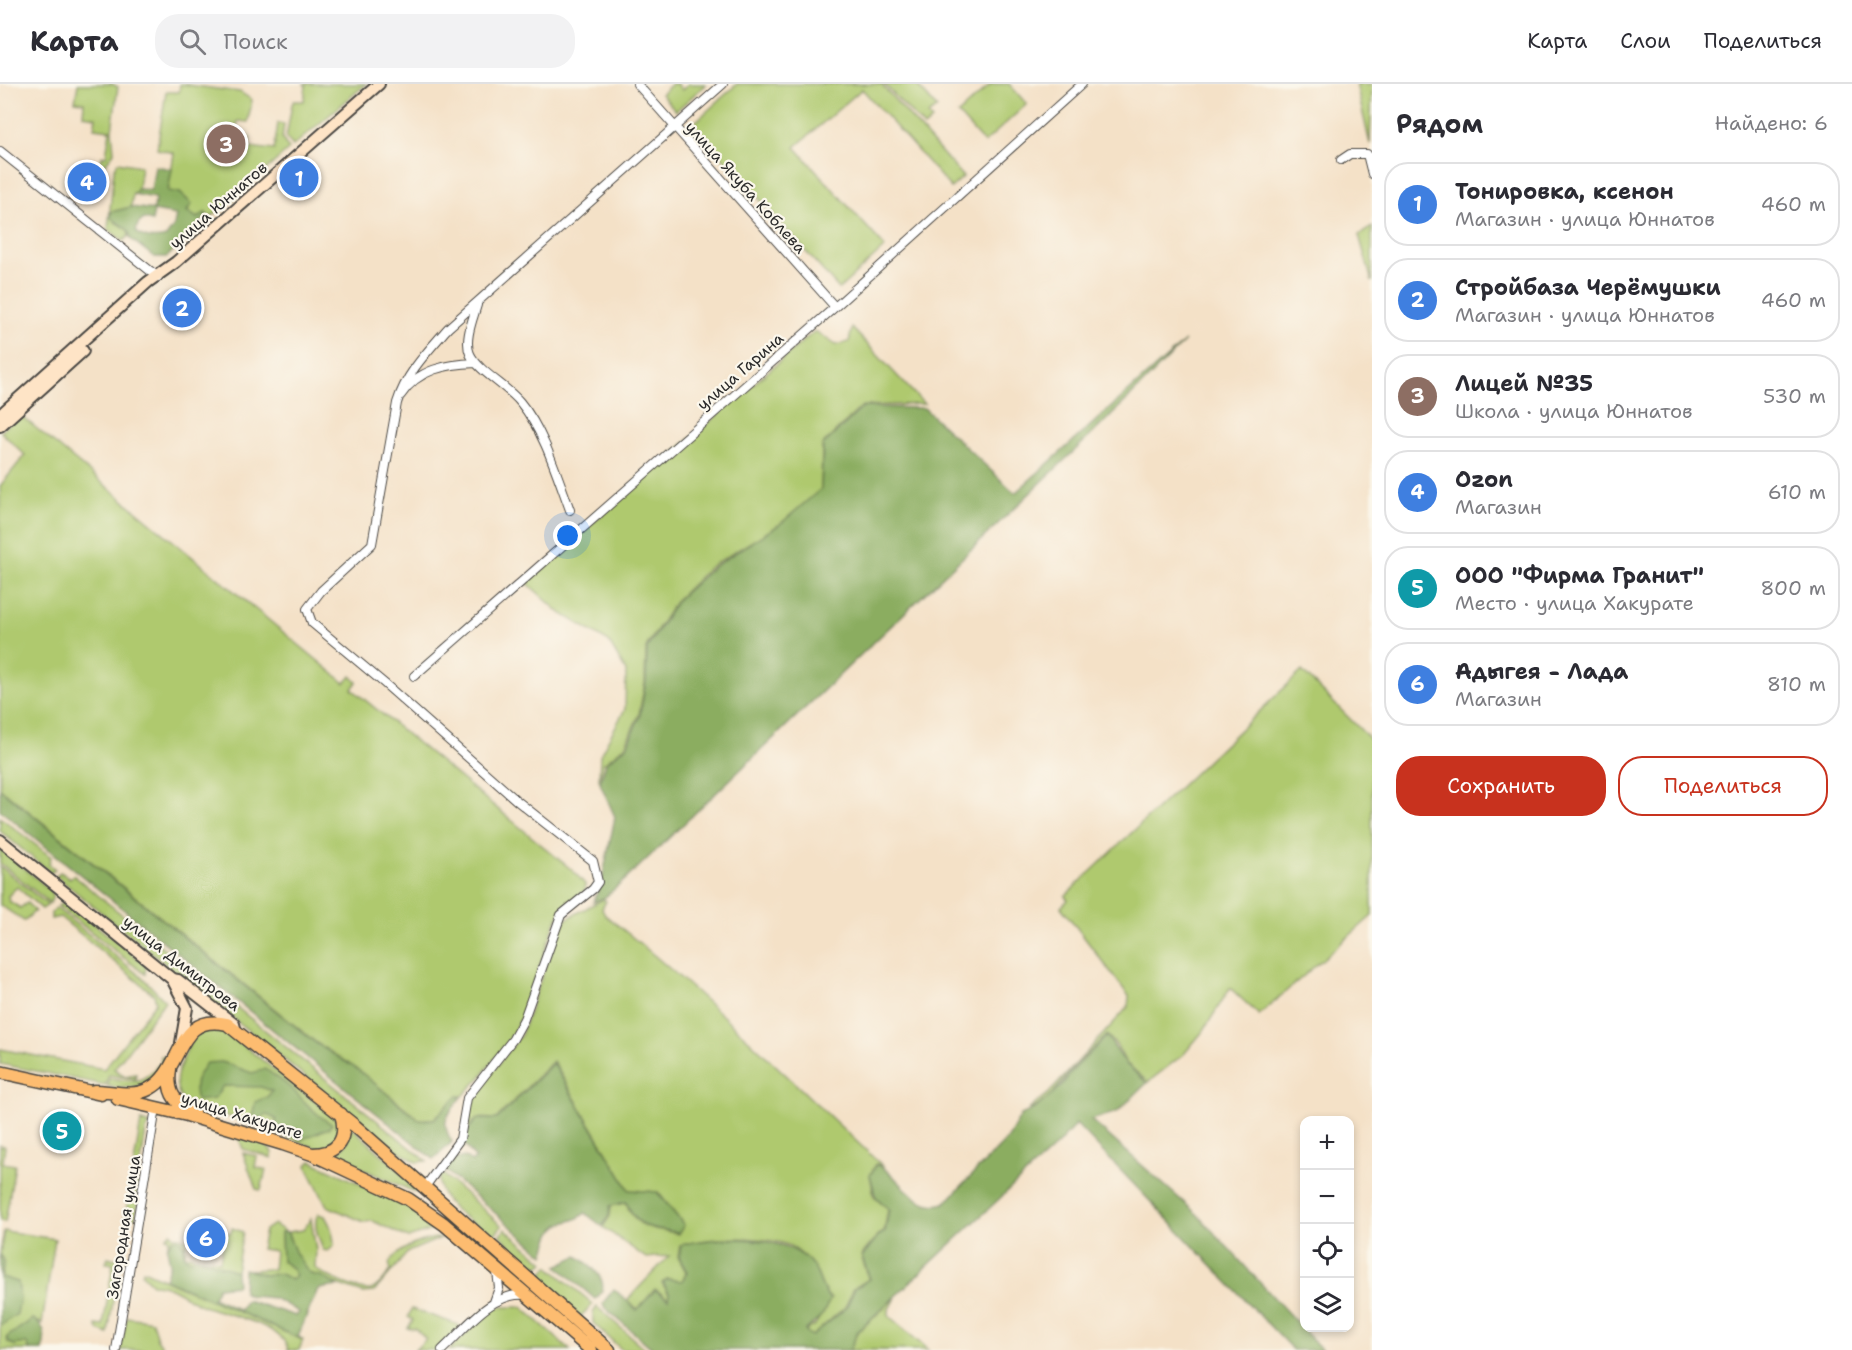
<!DOCTYPE html>
<html lang="ru">
<meta charset="utf-8">
<style>
:root{--surface:#fff;--page:#f2f2f3;--text:#2b2b33;--muted:#7c7c81;--line:#e1e1e2;--accent:#c8321e}
body{margin:0;font-family:"Shantell Sans",sans-serif;background:var(--page);color:var(--text)}
.controls{position:absolute;right:18px;bottom:18px;display:grid;overflow:hidden;border-radius:12px;box-shadow:0 3px 9px #0003}
.controls button{width:54px;height:54px;display:grid;place-items:center;padding:0;border:0;border-bottom:2px solid var(--line);background:var(--surface);color:var(--text);font:30px sans-serif}
.you{position:absolute;left:568px;top:452px;width:21px;height:21px;margin:-15px;border:4px solid #fff;border-radius:50%;background:#1a73e8;box-shadow:0 0 0 9px #1a73e833}
.badge{display:grid;place-items:center;width:39px;height:39px;border-radius:50%;background:var(--accent);color:#fff;font-size:20px;font-weight:700}
.pin{position:absolute;translate:-50% -50%;border:3px solid #fff;box-shadow:0 2px 6px #0006}
.list{margin:0;padding:0;list-style:none}
h2{display:flex;justify-content:space-between;align-items:center;height:78px;margin:0;padding:0 24px;font-size:26px}
h2 small{font-size:20px;font-weight:400;color:var(--muted)}
.list li{display:grid;grid-template-columns:39px 1fr auto;gap:18px;align-items:center;box-sizing:border-box;height:84px;margin:0 12px 12px;padding:0 12px;border:2px solid var(--line);border-radius:24px}
.list b{display:block;font-size:22px;white-space:nowrap}
.list p{margin:0;font-size:20px;white-space:nowrap;color:var(--muted)}
.list em{font-size:20px;font-style:normal;color:var(--muted)}
.actions{display:flex;gap:12px;padding:18px 24px}
.actions a{flex:1;padding:14px 0;border:2px solid var(--accent);border-radius:24px;text-align:center;font-size:21px;color:var(--accent)}
.actions .main{background:var(--accent);color:#fff}
.icon{flex:none;width:33px;height:33px;fill:none;stroke:currentColor;stroke-width:2;stroke-linecap:round;stroke-linejoin:round}
.map{position:relative;flex:none;width:1372px;height:1266px;overflow:hidden}
header{display:flex;align-items:center;gap:36px;box-sizing:border-box;height:84px;padding:0 30px;background:var(--surface);border-bottom:2px solid var(--line)}
header strong{font-size:28px}
nav{display:flex;gap:33px;margin-inline-start:auto;font-size:21px}
.search{width:420px;height:54px;background:var(--page);display:flex;align-items:center;gap:15px;box-sizing:border-box;padding:0 21px;border-radius:24px;color:var(--muted);font-size:22px}
main{display:flex}
aside{flex:1;background:var(--surface)}
.map>svg:first-child{display:block}
.green{fill:#afc96e;stroke:#6d7a4c;stroke-width:1.5}
.forest{fill:#8bad61;stroke:#5b6c46;stroke-width:1.5;fill-rule:evenodd}
.lines{fill:none;stroke-linecap:round;stroke-linejoin:round}
.minor-casing{stroke:#494642;stroke-width:10}
.secondary-casing{stroke:#494642;stroke-width:14}
.primary-casing{stroke:#494642;stroke-width:15}
.minor{stroke:#fff;stroke-width:8}
.secondary{stroke:#fee4c6;stroke-width:10}
.primary{stroke:#fdbc70;stroke-width:12}
.labels{text-anchor:middle;stroke-width:4.5;stroke-linejoin:round;paint-order:stroke}
.street-label{font-size:16px;fill:#2b2b2b;stroke:#fbf7ec}
</style>
<header>
<strong>Карта</strong>
<div class="search"><svg class="icon" aria-label="search" viewBox="0 0 24 24"><circle cx="10" cy="10" r="6"/><path d="M15 15l6 6"/></svg>Поиск</div>
<nav><a>Карта</a><a>Слои</a><a>Поделиться</a></nav>
</header>
<main>
<div class="map">
<svg width="1372" height="1266" viewBox="0 0 1372 1266">
<rect width="100%" height="100%" fill="#fbf7ec"/>
<filter id="ink" filterUnits="userSpaceOnUse"><feTurbulence type="fractalNoise" baseFrequency=".0167" numOctaves="2"/><feDisplacementMap in="SourceGraphic" scale="12" xChannelSelector="R" yChannelSelector="G"/><feConvolveMatrix kernelMatrix="1 2 1 2 8 2 1 2 1" color-interpolation-filters="sRGB"/></filter>
<filter id="wash" filterUnits="userSpaceOnUse"><feTurbulence type="fractalNoise" baseFrequency=".008" numOctaves="4" result="noise"/><feDisplacementMap in="SourceGraphic" scale="24" xChannelSelector="R" yChannelSelector="G"/><feGaussianBlur stdDeviation="1.35" result="paint"/><feColorMatrix in="noise" values="0 0 0 0 0 0 0 0 0 0 0 0 0 0 0 0 0 1.4 0 .05"/><feComposite in="paint" operator="in"/></filter>
<g filter="url(#wash)">
<rect width="100%" height="100%" fill="#f4e1c7"/>
<path class="green" d="M78,0H112L118,3L112,46L114,68L105,81L101,78L102,72H106L110,46L94,44L96,33L83,31L84,18L75,17Z
M180,0L240,8L252,16L248,38L238,37L235,51L250,54L249,63L274,66L278,39L284,40L282,55L289,65L223,125L205,136L208,131L205,129L197,134L187,127L192,120L180,109L168,107L174,69L157,65L166,8H179Z
M304,0H366L293,62L286,54L292,20L294,17H304L306,2Z
M672,0H677L682,6L688,0H706L676,27L661,10Z
M737,0H881L963,93L951,104L862,5L795,63L885,163L839,205L693,40Z
M884,0H916L937,24L928,31L932,36L924,43Z
M991,0H1009L1027,20L984,59L958,30Z
M1356,0H1372L1370,60Z
M118,78L141,82L138,105L133,110L131,123L111,128L115,138L128,146L129,152L123,157L108,145L114,86Z
M1372,143V198L1359,151Z
M852,244L924,320L862,322L822,361L821,405L779,441L711,482L676,516L646,563L645,599L639,630L625,662L603,680L599,697L600,671L625,625L626,587L609,558L559,528L525,497L815,247L836,261L849,258Z
M19,330L345,599L351,592L357,598L352,605L572,786L585,800V806L563,824L555,839L521,934L510,954L480,994L463,1012H457L434,1035H419L357,985L318,960L0,704V402L25,371L1,348Z
M1302,587L1372,657V832L1259,931L1230,904L1204,946L1184,970L1148,998L1126,979L1117,962L1107,951C1097,961 1086,971 1076,981C1062,996 1049,1020 1028,1026L1049,1009L1128,923L1129,912L1061,823L1068,816L1065,812Z
M0,733L51,773L49,780L55,785L51,789L0,747Z
M0,764L49,805L53,812L50,819L0,779Z
M0,782L48,821L42,825L17,803L8,812L9,817L20,824L27,819L35,827L24,837L0,821Z
M60,788L70,794L73,791L427,1077L416,1078L398,1067L56,792Z
M603,815L606,817L602,825L605,831C704,909 792,998 884,1083L876,1080L870,1091L874,1112L888,1125L884,1148L878,1151L861,1172L869,1195L854,1204L845,1223L812,1252L805,1247L815,1241L831,1215C820,1205 821,1193 813,1182C809,1176 795,1164 788,1161C760,1151 709,1153 680,1161L678,1173L686,1188L682,1197L667,1195L662,1199L669,1210L668,1214L655,1205L638,1225L627,1216L669,1172L646,1174L603,1143L610,1132L611,1122L626,1119C637,1148 654,1143 679,1150L684,1141L658,1108L629,1106L553,977L496,1035L477,1034L465,1047L471,1015L521,951L558,847L566,835Z
M62,819L73,823L143,879L146,882L145,890L58,822Z
M56,824L144,895L165,917L114,985L125,992L136,990L135,995L109,991L105,1001L0,980V965L104,985L156,918L154,911L60,833L51,835V829Z
M216,943L224,946L337,1035L340,1042L336,1059L319,1065L182,1016C172,999 177,988 185,971C187,965 190,957 194,953C199,946 208,945 216,943Z
M161,972H164C166,1003 129,1006 107,1002L110,994C139,999 142,999 161,978Z
M141,1037L150,1040L146,1046L136,1111L139,1116L135,1134H125Z
M349,1041L420,1105V1107L415,1108L333,1072L346,1060Z
M220,1045L264,1059L272,1068V1074L243,1065L239,1055L222,1052Z
M0,1061L5,1062L3,1079L15,1081L5,1138L0,1137Z
M243,1069L257,1072L255,1083L266,1086L261,1106L256,1105Z
M311,1077L428,1131L435,1140L432,1146L408,1154L373,1137L364,1138L327,1122L308,1085L307,1081Z
M441,1088L502,1142L494,1151C473,1140 430,1116 441,1088Z
M318,1130L325,1132C330,1140 334,1152 334,1162L328,1167L323,1166C319,1155 312,1140 318,1130Z
M311,1135L316,1166L315,1183C321,1191 361,1208 371,1206C379,1203 386,1192 391,1186L389,1179C400,1163 424,1155 443,1153L408,1168L374,1208L363,1209L325,1196C320,1191 318,1193 312,1190C300,1184 291,1160 288,1148L303,1146Z
M274,1140L286,1148H281L282,1177L293,1185L296,1192L291,1196L281,1190L265,1191L248,1186L273,1185L275,1167L261,1165L265,1146Z
M232,1144L243,1148L236,1187L204,1176H190L184,1172V1161L178,1155H172L167,1164L169,1154L166,1153L171,1148L174,1152L187,1155L185,1171L220,1177L225,1149H231Z
M505,1145L544,1178L536,1184L529,1185C514,1178 513,1160 500,1152Z
M4,1147L55,1155L42,1240L33,1235L7,1253L8,1259L14,1261L26,1258L30,1266H0V1242C16,1230 20,1217 18,1198L1,1193L4,1177L0,1169Z
M108,1173L119,1176L108,1250L98,1246L96,1241L103,1242L113,1180L106,1179Z
M548,1182L593,1220L580,1233L541,1197L540,1193Z
M143,1186L303,1256L299,1266H288C285,1241 224,1230 203,1222C185,1214 173,1200 152,1200L142,1190Z
M895,1214L889,1225V1232L928,1266H848L859,1247Z
M494,1223H522L570,1266H449Z
M597,1223L646,1266H622L593,1239V1229Z
M412,1225L459,1241V1244L437,1266H415L426,1255L415,1245L408,1244L413,1236L408,1233Z
M127,1233L152,1237L157,1255L165,1266H120Z"/>
<path class="forest" d="M155,82L172,85L168,107L180,109L192,120L187,127L197,134L205,129L208,131L167,173H154L131,155L128,146L110,133L111,128L131,123L154,126L155,114L133,110L138,105L151,106ZM154,127L176,131L174,142L166,153C156,156 142,155 136,147L138,140L144,135L152,137Z
M1185,257L1113,330L626,795L604,814L593,818L601,801L615,733L600,699L606,679L627,662L640,631L646,597L647,564L677,516L713,483L779,441L821,405L823,361L863,323L924,324L1015,409Z
M0,705L317,960L357,985L419,1036L434,1035L457,1012L462,1013C448,1030 439,1036 452,1058L434,1075L427,1070L0,726Z
M1107,952L1126,980L1147,999L1117,1028L1091,1036L1197,1130L1322,1266H1293L1076,1040L1059,1059L858,1247L850,1266H654L604,1223L603,1219L614,1205L637,1226L655,1206L668,1215L669,1209L663,1199L667,1195L682,1197L687,1188L679,1173L681,1161C716,1152 790,1149 813,1182C821,1194 820,1205 830,1215L823,1230L805,1247L812,1252L846,1224L855,1204L870,1195L862,1173L878,1152L885,1148L889,1125L876,1113L870,1091L877,1080C901,1092 915,1129 945,1119L1008,1054L1021,1031L1036,1024L1061,1002L1074,985Z
M222,978L252,989L266,985C274,992 285,998 293,1006C305,1017 316,1032 332,1040L329,1044L301,1056L276,1044V1035L267,1031L256,1036L252,1034L255,1018L267,1013L272,1007L261,1003L223,1002L214,1015L197,1017C192,999 196,994 206,979Z
M553,979L629,1106L657,1108L684,1141L679,1149C650,1142 640,1148 626,1118L610,1122L609,1132L602,1142L585,1129C576,1138 568,1136 559,1141C549,1147 548,1162 544,1171L444,1085L452,1076L465,1073L472,1078L475,1074L463,1059L465,1049L477,1035H497Z
M281,1148H287L296,1170L310,1190L321,1192L338,1202L318,1205L298,1252L303,1256L165,1195L170,1180L167,1164L172,1155H178L184,1161V1172L190,1176H205L236,1187L237,1201L218,1203L213,1213L240,1226L246,1216L296,1232L299,1228L274,1214L251,1212L243,1208L244,1185L265,1191L281,1190L291,1196L296,1192L292,1184L282,1177Z
M0,1169L4,1178L1,1193L18,1198L20,1215L17,1230L0,1242Z
M577,1172C591,1181 615,1200 595,1215L557,1182Z
M33,1235C45,1243 47,1252 42,1266H30L26,1259L14,1261L8,1258L7,1253Z"/>
</g>
<g filter="url(#ink)">
<g class="lines">
<defs>
<path id="minor" d="M637,0L835,223
M0,67L158,193
M1341,76L1350,70H1367L1372,90
M477,221C473,235 464,256 470,270C478,287 507,302 520,318C544,347 557,391 570,426
M401,311C418,285 447,280 476,279
M414,592L835,223L1082,0
M425,1103L460,1055L467,1014L513,955L524,935L561,831L593,805L598,798L593,777L516,716L385,600L312,539L307,525L321,507L372,460L397,319C406,289 428,267 448,244L723,0
M494,1218L499,1204L497,1188
M116,1266L156,1024
M442,1266C465,1245 491,1208 525,1211"/>
<path id="secondary" d="M0,331L148,198L176,178L379,0
M0,342L83,267
M0,756L172,895L178,896L234,940L235,944
M172,895L187,924L181,959"/>
<path id="primary" d="M170,985C167,1005 173,1020 193,1027
M0,988L101,1010
M94,1007C112,1007 132,1014 149,1005C184,987 175,928 227,940L355,1042L609,1266
M118,1015L187,1031L283,1060L312,1070L408,1115L444,1140L591,1266
M312,1070C338,1070 348,1055 341,1030"/>
</defs>
<use href="#minor" class="minor-casing"/>
<use href="#secondary" class="secondary-casing"/>
<use href="#primary" class="primary-casing"/>
<use href="#minor" class="minor"/>
<use href="#secondary" class="secondary"/>
<use href="#primary" class="primary"/>
</g>
</g>
<g class="labels">
<g class="street-label">
<text transform="translate(746 103) rotate(48)" y="6">улица Якуба Коблева</text>
<text transform="translate(218 121) rotate(-41)" y="6">улица Юннатов</text>
<text transform="translate(740 287) rotate(-41)" y="6">улица Гарина</text>
<text transform="translate(182 879) rotate(38)" y="6">улица Димитрова</text>
<text transform="translate(242 1031) rotate(17)" y="6">улица Хакурате</text>
<text transform="translate(123 1143) rotate(-81)" y="6">Загородная улица</text>
</g>
</g>
</svg>
<div class="controls">
<button>+</button>
<button>−</button>
<button><svg class="icon" aria-label="locate" viewBox="0 0 24 24"><circle cx="12" cy="12" r="6"/><path d="M12 2v4M12 18v4M2 12h4M18 12h4"/></svg></button>
<button><svg class="icon" aria-label="layers" viewBox="0 0 24 24"><path d="M12 4l9 5-9 5-9-5zM3 14l9 5 9-5"/></svg></button>
</div>
<div class="you"></div>
<div class="pin badge" style="left:299px;top:94px;background:#3f7fe0">1</div>
<div class="pin badge" style="left:182px;top:224px;background:#3f7fe0">2</div>
<div class="pin badge" style="left:226px;top:60px;background:#8d6e63">3</div>
<div class="pin badge" style="left:87px;top:98px;background:#3f7fe0">4</div>
<div class="pin badge" style="left:62px;top:1047px;background:#0f9aa8">5</div>
<div class="pin badge" style="left:206px;top:1154px;background:#3f7fe0">6</div>
</div>
<aside>
<h2>Рядом<small>Найдено: 6</small></h2>
<ul class="list">
<li><span class="badge" style="background:#3f7fe0">1</span><div><b>Тонировка, ксенон</b><p>Магазин · улица Юннатов</p></div><em>460 m</em></li>
<li><span class="badge" style="background:#3f7fe0">2</span><div><b>Стройбаза Черёмушки</b><p>Магазин · улица Юннатов</p></div><em>460 m</em></li>
<li><span class="badge" style="background:#8d6e63">3</span><div><b>Лицей №35</b><p>Школа · улица Юннатов</p></div><em>530 m</em></li>
<li><span class="badge" style="background:#3f7fe0">4</span><div><b>Ozon</b><p>Магазин</p></div><em>610 m</em></li>
<li><span class="badge" style="background:#0f9aa8">5</span><div><b>ООО &quot;Фирма Гранит&quot;</b><p>Место · улица Хакурате</p></div><em>800 m</em></li>
<li><span class="badge" style="background:#3f7fe0">6</span><div><b>Адыгея - Лада</b><p>Магазин</p></div><em>810 m</em></li>
</ul>
<div class="actions"><a class="main">Сохранить</a><a>Поделиться</a></div>
</aside>
</main>
